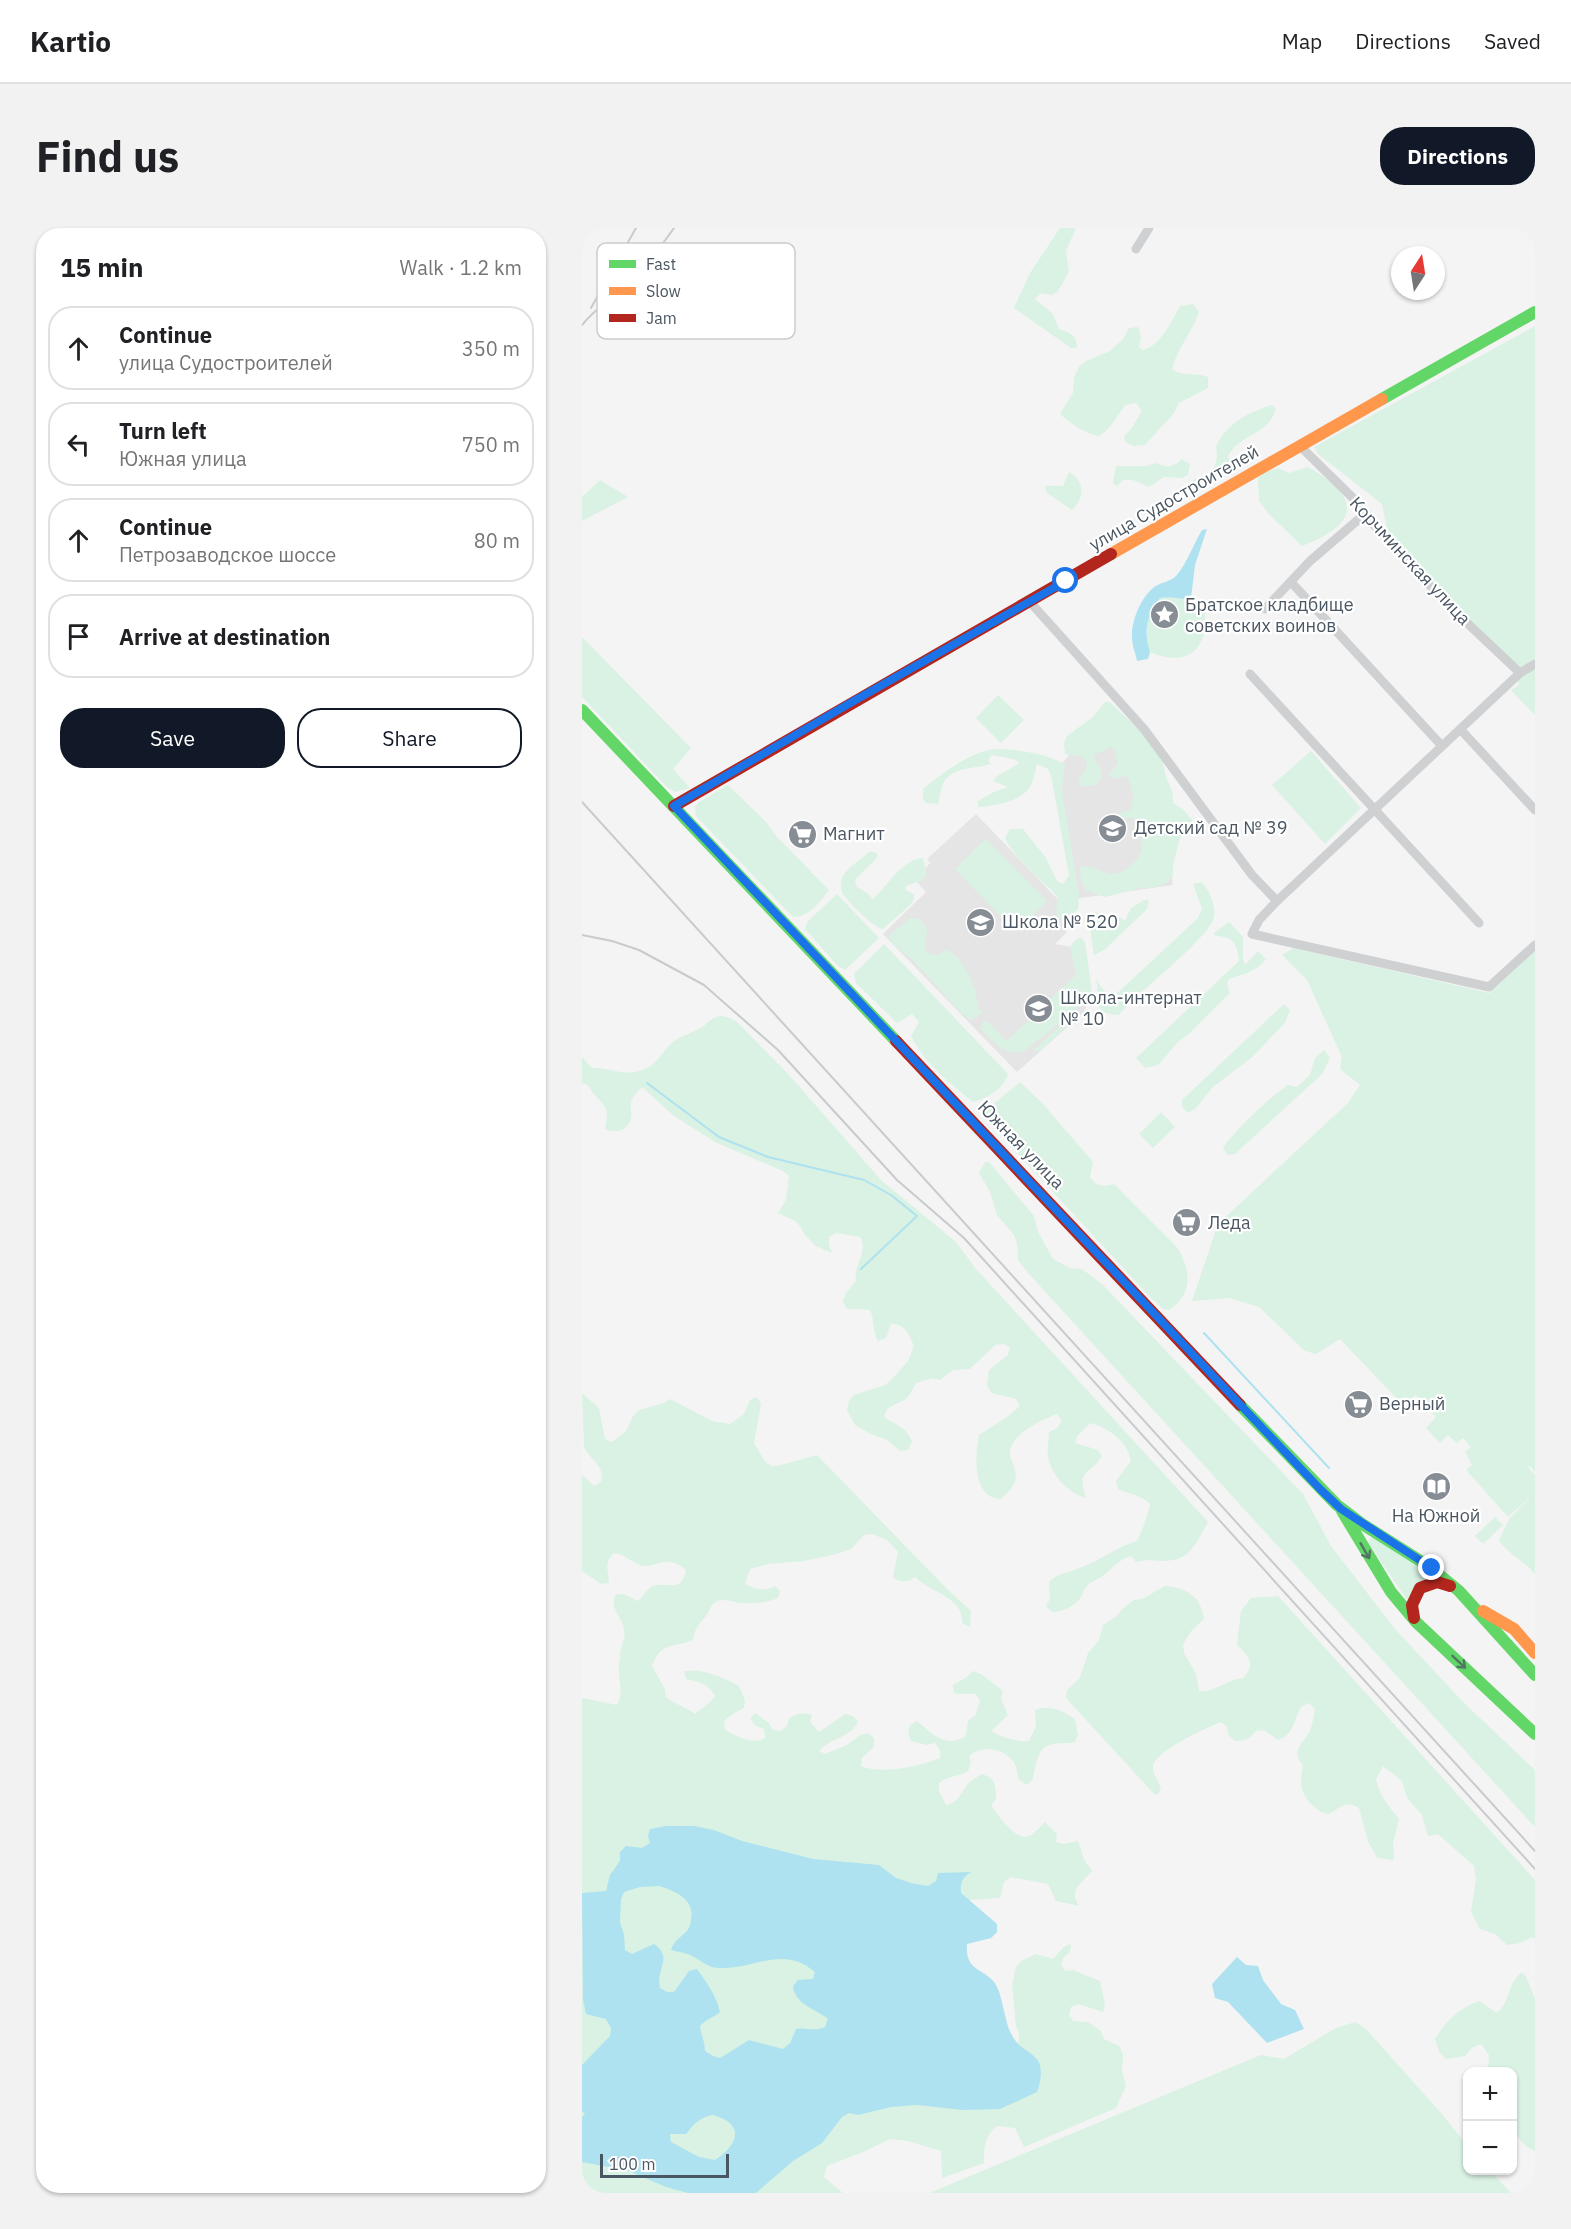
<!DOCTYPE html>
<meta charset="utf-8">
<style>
:root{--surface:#fff;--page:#f2f2f2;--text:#202124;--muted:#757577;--line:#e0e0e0;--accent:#111827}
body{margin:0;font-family:"IBM Plex Sans",sans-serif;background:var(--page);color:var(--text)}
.controls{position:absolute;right:18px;bottom:18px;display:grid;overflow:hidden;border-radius:12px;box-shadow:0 2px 4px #0004}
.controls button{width:54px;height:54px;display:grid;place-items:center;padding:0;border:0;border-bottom:2px solid var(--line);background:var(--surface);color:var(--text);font:30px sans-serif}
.compass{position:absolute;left:809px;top:18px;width:54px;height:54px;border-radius:50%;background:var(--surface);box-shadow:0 2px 4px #0004;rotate:12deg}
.scale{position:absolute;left:18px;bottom:15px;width:129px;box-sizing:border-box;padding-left:6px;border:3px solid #4a5661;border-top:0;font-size:16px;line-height:21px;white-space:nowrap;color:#4a5661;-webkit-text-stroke:4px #fff;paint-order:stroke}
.stop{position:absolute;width:18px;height:18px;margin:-14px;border:4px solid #1a73e8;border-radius:50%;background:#fff}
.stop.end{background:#1a73e8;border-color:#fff;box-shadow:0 2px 6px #0008}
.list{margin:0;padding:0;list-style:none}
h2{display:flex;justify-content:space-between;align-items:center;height:78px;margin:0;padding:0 24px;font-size:26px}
h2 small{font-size:20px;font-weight:400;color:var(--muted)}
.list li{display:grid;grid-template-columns:39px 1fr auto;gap:18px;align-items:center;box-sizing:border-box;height:84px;margin:0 12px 12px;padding:0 12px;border:2px solid var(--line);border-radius:24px}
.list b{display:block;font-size:22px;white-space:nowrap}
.list p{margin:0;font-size:20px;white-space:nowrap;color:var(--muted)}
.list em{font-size:20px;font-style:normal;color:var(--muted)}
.actions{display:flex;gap:12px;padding:18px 24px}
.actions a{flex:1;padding:14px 0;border:2px solid var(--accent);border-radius:24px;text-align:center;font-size:21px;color:var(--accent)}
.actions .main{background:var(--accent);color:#fff}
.icon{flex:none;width:33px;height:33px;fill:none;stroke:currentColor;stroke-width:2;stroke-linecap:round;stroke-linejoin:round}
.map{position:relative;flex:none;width:953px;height:1965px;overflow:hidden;border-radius:24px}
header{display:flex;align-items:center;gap:36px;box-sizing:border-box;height:84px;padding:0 30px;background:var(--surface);border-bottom:2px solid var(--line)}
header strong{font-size:28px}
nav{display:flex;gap:33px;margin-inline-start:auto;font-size:21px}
.intro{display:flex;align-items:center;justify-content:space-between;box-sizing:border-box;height:144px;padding:0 36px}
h1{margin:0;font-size:42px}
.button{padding:15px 27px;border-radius:24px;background:var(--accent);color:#fff;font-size:21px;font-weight:700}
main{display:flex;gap:36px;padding:0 36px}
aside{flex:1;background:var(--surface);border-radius:24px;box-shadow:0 2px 4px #0004}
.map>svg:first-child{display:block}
.education{fill:#e6e5e6}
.green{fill:#d9f2e3}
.water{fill:#aee2f0;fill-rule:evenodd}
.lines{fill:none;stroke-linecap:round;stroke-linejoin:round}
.stream{stroke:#aee2f0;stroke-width:2}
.street{stroke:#ced0d2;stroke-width:9}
.fast{stroke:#63d668;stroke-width:12}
.slow{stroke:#ff974d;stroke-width:12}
.jam{stroke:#b3261e;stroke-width:12}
.rail{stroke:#c9cacc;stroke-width:2}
.oneway{stroke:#507663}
.route{stroke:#1a73e8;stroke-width:8}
.labels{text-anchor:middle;stroke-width:4.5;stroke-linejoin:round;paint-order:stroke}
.street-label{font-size:18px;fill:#4a5661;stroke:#fff}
.poi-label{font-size:18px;fill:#4a5661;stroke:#fff;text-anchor:start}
.key{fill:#fff;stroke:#c9ccd0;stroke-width:1.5}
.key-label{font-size:16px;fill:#4a5661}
</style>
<header>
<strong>Kartio</strong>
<nav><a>Map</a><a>Directions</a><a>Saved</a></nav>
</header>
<div class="intro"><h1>Find us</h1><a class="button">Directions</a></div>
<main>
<aside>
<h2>15 min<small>Walk · 1.2 km</small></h2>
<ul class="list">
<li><svg class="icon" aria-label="ahead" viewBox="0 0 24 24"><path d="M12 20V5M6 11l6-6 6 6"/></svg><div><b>Continue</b><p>улица Судостроителей</p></div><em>350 m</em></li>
<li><svg class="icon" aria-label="left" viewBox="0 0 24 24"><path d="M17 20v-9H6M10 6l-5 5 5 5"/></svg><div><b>Turn left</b><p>Южная улица</p></div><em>750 m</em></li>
<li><svg class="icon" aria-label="ahead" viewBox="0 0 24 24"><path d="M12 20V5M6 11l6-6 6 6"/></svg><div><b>Continue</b><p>Петрозаводское шоссе</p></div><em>80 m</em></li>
<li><svg class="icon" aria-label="arrive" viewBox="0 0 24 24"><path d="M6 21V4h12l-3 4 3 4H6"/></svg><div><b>Arrive at destination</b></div></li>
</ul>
<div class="actions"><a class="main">Save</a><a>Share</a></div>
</aside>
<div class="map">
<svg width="953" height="1965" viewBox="0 0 953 1965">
<rect width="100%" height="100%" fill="#f4f4f4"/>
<path class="education" d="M526,488L572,527L591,657L492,671L471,544Z
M394,586L487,683L484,705L473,716L501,721L508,769L502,784L435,844L301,706L344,664L332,651L348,635L345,631Z"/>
<path class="green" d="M478,0H494L484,23L487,43L481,55L475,64L470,67L459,65L453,71L471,86L477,101C488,105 495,107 495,120H489L432,80L448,45Z
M611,76L617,84C610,105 595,120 590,141C600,149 613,144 626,149V160L597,175L592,185L563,217L552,218L543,214L542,208L549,201L560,183L554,175L543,177C535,188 529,201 517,208C501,205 491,197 478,186L491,165L492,149L497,139L504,133L528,123L541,111L547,100L556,99L559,109L557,119L561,122C579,117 589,94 598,78Z
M953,98V487L929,462L937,457L933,441L807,310L800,276L736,226L732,219Z
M690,177L694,181C685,209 657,205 645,230C654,233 665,225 673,220L679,226C675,231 673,230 667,233C648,240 634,257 614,264C612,265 607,265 605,265L602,263C611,241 640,255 634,219C643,196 667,184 690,177Z
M599,231L608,236L606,247L600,250L582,249L567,259L551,252H541L535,258L531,256L534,238H565L573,235L586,239L596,235Z
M726,239C780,269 778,296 720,318L686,285L677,273L676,250L683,244L696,240L707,245Z
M487,244C504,254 502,270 490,282L465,265L463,258H481Z
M18,252L46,269L0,293V269Z
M590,367L604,372L609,370L622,380C628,420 607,441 568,424C561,401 565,389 578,370Z
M0,409L109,520L91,541L108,560L93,564L84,558L0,469Z
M416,467L442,492L419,515L394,490Z
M523,474H528C544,491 569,508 579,530C582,535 582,542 584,548C588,560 591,560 591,575L602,582L610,592L608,600L598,610L591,637V647L586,654L575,659L558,660L523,669L504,662L499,652L498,639C513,636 518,645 531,646C536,646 539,644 544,641C566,625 562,614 552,591L549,589L537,593L532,592L533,587L548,582C554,570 550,560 545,548L531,551L526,545L532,541L536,535L533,524L529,519L512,527L514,536L520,542L518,553L514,557L499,559L496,552L504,541L505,534C499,524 492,530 483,526L482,516L485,508L511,489Z
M412,521C437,522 460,524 483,536L480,562L497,667L496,681L484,693L476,690L474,683L476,671C471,661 464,658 457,651C444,638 431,626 423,610L428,601H441L464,630L475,653L481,656L487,647L469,547L466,541L455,536C453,544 451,556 445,563C434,574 411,578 396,579V573L412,564L426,559L411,553L415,548L438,535L431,531L410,527L406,532L409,536C395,541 368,538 361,556C358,562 358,570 356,576L344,575L341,571V561C359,546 388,524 412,521Z
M729,523L779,580L743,616L690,557Z
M146,557L184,594L195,609L247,662C239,673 226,690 211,689L114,588L113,579L117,574Z
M404,611L465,673L434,704L373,641Z
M287,624H293L296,627L294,631L273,652L275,659L285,665L291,671C304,659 322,630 341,630L345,647L340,652L324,658L323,662L332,666V671L328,677L301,701C292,700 264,673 260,664C258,660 259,654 260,650C265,639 279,632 287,624Z
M620,654C627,662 634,678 632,689C628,710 554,765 537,787C507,785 519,772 514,751L520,760L530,770L616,690L620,681L611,656Z
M255,666L297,710L263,742L256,738L223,701L225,694Z
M562,672H567L565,681L559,687L522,722L512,727L507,694L508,687L515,684L520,689L526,703L530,700L534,691L537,689L543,693L549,680Z
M328,690L337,691L345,700L343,723C351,728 356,728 364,722C378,727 389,749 393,762C396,772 393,774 400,785L389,792L379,785L331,732L311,717L307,708Z
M647,694L661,709V731L663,737L676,723L684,731C676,743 661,746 647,751L645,756L648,765L609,804L597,813L576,837L563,840L554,830L657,733C656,723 654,711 642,709C638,708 635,708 632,707L633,704Z
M499,709L503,714L510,763L498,778L444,822C425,830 410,814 399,800L401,793H405L425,813L494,747L488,719L492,713Z
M302,716L426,846C423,860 404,871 391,874C368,855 343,836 329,808L337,794L330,786L315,795L274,755L272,746Z
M711,720L907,765L953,723V1244L948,1238L946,1239L953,1247V1346C941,1332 928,1327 917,1313L927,1291L952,1266L926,1289L884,1242L890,1237L883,1224L889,1219L881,1210L875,1215L866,1207L858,1215L844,1200L854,1189L834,1167L821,1177L758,1111L734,1126L723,1123L677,1079L647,1070L610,1073L636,996L766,875L778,857L758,841L760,829L725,752L700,727Z
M702,776L708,782L703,795L669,830L631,859L613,881L605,885L600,878V872Z
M495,782H499L495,789L459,822L454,824L452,822Z
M140,788L148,790L156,795L208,848L299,952L374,1014L394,1041L626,1294C613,1316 609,1334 578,1333C569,1332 563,1332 554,1334L549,1328C536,1332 532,1339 522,1347C517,1351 510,1353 506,1357C501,1361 502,1365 499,1369C492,1379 481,1383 470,1384L464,1378L468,1371L467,1354C476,1345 486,1345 498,1340C517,1333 534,1319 555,1313C558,1307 568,1282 568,1276C558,1266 548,1267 536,1261L534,1253L549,1233C546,1214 526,1199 508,1195L495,1208L493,1215L516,1222L520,1228C508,1248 494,1240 504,1270C486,1265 469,1247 466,1228C465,1221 467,1212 467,1204L475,1200L480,1193L475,1186C459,1192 432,1205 428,1222C427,1228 429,1231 431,1236C438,1252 431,1261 418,1271C390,1269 393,1227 397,1207L425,1189L438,1178L434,1171L410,1165L405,1158L407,1142L426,1127L428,1119L421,1116L413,1117L388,1141L371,1142L358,1152L350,1150L334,1155C324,1176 323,1170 305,1181L302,1189C314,1197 325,1199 330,1214L326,1222L318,1223L305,1212L289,1206L273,1197L265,1182L267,1173L272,1167L303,1157L310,1151L326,1133L332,1118C327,1106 323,1096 309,1096L304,1110L296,1113C290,1103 293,1093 288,1082C279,1080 273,1083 264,1080L261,1073L264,1065L274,1053C271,1037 287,1024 278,1009L254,1005L247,1009V1017L250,1025L234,1018L222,1006L219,999L213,993L196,985L204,972L207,948L201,943L133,914L92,888L60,859C56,863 50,869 49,875C48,879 50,885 49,889C47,903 34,906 23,901C27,879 25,881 11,865C7,859 7,857 0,855V829L10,840C29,839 40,849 60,842C75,838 80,823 91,814C100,807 111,805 120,799C128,794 129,789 140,788Z
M742,822L748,830L740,846L653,926L645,927L641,919C659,897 683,873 706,857L715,859L728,847L733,830Z
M438,854L461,876L511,934L508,949C514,958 521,959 532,956L594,1018C609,1040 612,1066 587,1082L581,1081L568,1069L401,888L403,883Z
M579,884L593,899L571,920L557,906Z
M403,934H407L452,988L456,1004L471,1031L488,1040L500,1041L520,1056L721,1266L749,1318L813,1401L883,1476L953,1542V1599L446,1045L436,1032L435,1015L432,1007L415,987L408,964L397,945Z
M0,1165L17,1180L23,1211L30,1214L44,1203L51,1188L57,1182L82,1175L88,1171L130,1193L148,1196L162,1186L168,1172L175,1169L179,1176L172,1215L184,1235L191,1238L199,1237L235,1227L365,1361L389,1383L388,1399L380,1395C382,1369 349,1365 333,1349C325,1355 319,1355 311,1349L316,1324L305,1312L290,1306L282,1307L269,1321L254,1326L222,1333L186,1336L168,1341L163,1356C174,1362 182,1364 193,1358L198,1363L196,1370C185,1375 174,1375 163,1375C152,1376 141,1367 131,1376C128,1379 127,1384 124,1388C117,1396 112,1402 111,1412C92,1420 79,1413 70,1438L83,1461L84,1469C92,1476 104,1479 113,1486L128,1474L133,1468C126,1455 117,1454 104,1451L102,1443C120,1440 141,1449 157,1458L163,1472L162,1480L149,1487L142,1493L143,1502C156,1509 170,1517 183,1510L182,1501L174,1498L168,1491L173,1485L187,1495L191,1502L199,1503L205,1498L207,1490C215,1486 221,1484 230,1487L228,1494L237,1504L263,1486L271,1488L276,1494C268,1510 248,1510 237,1523L243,1526L265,1517L278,1507L286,1505L292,1510V1519L280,1530L279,1538C299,1547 339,1538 358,1530V1522L353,1515L345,1517L329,1513L326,1505L328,1497L335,1493C350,1506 364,1521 384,1508L386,1492L393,1488L398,1473L394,1466C386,1465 380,1467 372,1465L371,1457L385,1449L391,1443L399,1446L421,1463L419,1471L426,1487L409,1503C419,1509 435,1514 447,1513L454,1499L453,1482C469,1477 480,1482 493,1491L496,1507L493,1514C485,1516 476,1514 468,1517C454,1521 454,1539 451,1551L445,1557L437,1552C435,1546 435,1538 431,1533C421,1520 399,1517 387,1528L389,1535L386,1543C376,1549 368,1547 357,1555V1563L364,1577C378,1574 378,1565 386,1556C390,1552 395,1549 399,1546C413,1549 414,1558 414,1571L409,1577C414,1585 432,1610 444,1609C451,1608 458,1599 463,1594L475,1606L474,1614L481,1616L496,1613C501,1624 500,1633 510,1642C502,1655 485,1660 497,1678L474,1673L466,1656L429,1649L422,1654L418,1670L387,1672L415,1696V1704L409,1710L385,1716L384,1724L390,1739L412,1754L426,1801L436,1816L437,1805L434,1798L430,1757L434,1739L439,1733L454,1726L471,1731L482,1719L489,1716L488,1724L482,1729L479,1736L483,1743L491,1742L518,1753L523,1777L521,1784L496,1776L489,1779L487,1787L491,1793L506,1794L519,1803L522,1811L537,1818L541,1826L540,1843L544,1858L534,1880L442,1919L433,1900L415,1898C402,1909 402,1919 402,1935L360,1950L359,1923L326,1913L308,1911L281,1924L245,1938L242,1949L261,1965H0V1470L35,1477C43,1462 35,1451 37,1435C38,1431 38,1425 39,1421C40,1414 44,1410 42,1402C40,1388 28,1383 33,1367L41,1366L56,1373C62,1368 66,1358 74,1357C89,1355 100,1364 104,1342C83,1324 73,1342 58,1337C48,1333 43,1326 32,1325C22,1335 26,1342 27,1355L19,1356L0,1343V1247L12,1258L19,1254C23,1237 9,1233 2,1219Z
M913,1289L921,1297L901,1316L893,1308Z
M791,1309L851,1348L826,1373L787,1316V1311Z
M583,1358C604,1359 620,1370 622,1391L610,1402L601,1416L602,1425L614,1446L617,1463C632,1465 646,1451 661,1450C674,1436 667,1428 655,1417L659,1383L669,1370L696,1368L953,1652V1711L950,1709L938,1715L925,1717L913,1706L898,1701L889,1684L894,1651L892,1638L856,1606L846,1608L840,1587L825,1570L820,1553L801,1538L794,1551C797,1568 807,1578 817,1591L811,1615L812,1632L795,1630L786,1613L777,1580C764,1571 758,1580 747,1586C739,1585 736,1582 730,1577C717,1564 718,1554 721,1537C709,1524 719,1518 726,1506C731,1499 731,1489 733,1481L727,1475L719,1479C711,1493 713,1506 696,1512L682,1502L674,1503C668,1511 662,1513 652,1513L646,1506L645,1498L638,1494C624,1501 569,1524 571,1540C571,1547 577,1554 579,1561L576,1566L573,1567L484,1470L485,1462L497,1451L500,1444L506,1425L517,1412L521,1397L535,1388L540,1381L552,1372L560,1371Z
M940,1744L944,1748L953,1771V1923C916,1905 940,1875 935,1846H931L930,1844L906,1843L907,1827L899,1816L891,1819L883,1828L863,1831L857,1823L853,1811C864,1793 876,1781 897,1773L915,1785C930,1772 923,1758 940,1744Z
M773,1794L784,1801L859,1885L885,1917V1942L908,1943L929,1965H347L679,1827L702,1831L754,1800Z"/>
<path class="water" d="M625,301L613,337L609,370C600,373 592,367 578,370C565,389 561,401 568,424L566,431L555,433C554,426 550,418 550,410C549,394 558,371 571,360C578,354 589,354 595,347C606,333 611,317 620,302Z
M84,1598H112L132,1602L160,1613L231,1631L297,1637L314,1650L329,1655L346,1658L354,1653L356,1645L389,1644C380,1650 378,1655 379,1665L415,1696V1704L409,1710L385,1716C383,1743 399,1739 412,1754C421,1764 422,1797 432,1811C438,1821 455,1826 458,1837C460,1845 458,1857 455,1864L418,1881L381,1882L335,1877L309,1879L276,1887L267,1885L260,1889L240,1915L211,1933L174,1965H106L84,1959L47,1943L0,1934V1889L3,1886L0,1883V1837L28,1808L29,1800L24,1791L4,1786L1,1771L0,1665L24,1663L28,1647L38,1633V1624L44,1618L60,1620L68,1615L66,1608L68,1601ZM77,1658C93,1663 113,1671 109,1691C109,1696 107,1701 104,1704C97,1711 92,1712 89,1722C97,1724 105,1725 112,1729C121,1734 127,1740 137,1740C173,1742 200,1716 233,1744L231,1751L216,1752L211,1758C213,1777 233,1780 246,1791L243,1799C233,1804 225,1799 214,1801L208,1815L201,1821L167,1812L138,1830L131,1828L123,1823C123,1814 119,1807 118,1798C124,1791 131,1790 138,1784C135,1769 124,1753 115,1741L107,1743L92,1764H85L78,1760C73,1741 92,1730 72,1716L50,1726L43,1722L42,1707L38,1694L39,1671L42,1664L58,1659ZM131,1887C164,1896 156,1917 133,1932L117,1929L89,1914L88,1906H104C112,1896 118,1889 131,1887Z
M655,1729L664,1737L676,1738L681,1752L699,1776L713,1782L722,1801L685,1815L646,1774L633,1770L630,1756Z"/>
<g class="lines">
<path class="stream" d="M65,855L137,909L186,929L282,952L309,967L335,988L279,1041
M622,1105L747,1240"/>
<path class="street" d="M554,21L567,0
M719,219L776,275L791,296L865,376L938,445
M709,354L860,518
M448,374L562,501L670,647L695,673
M683,381L728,333L784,285
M953,436L938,445L695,673L677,692L670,706L907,759L953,717
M668,446L897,695
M879,502L953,582"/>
<path class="fast" d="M800,171L953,84
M0,482L314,813
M658,1177L755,1277L780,1296L848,1339L877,1363L953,1447
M760,1283L809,1364L834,1394L953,1506"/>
<path class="slow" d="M529,326L800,171
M901,1383L932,1401L953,1425"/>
<path class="jam" d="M92,578L529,326
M314,813L658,1177
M832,1390L830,1377L838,1360L855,1354L868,1358"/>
<path class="rail" d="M9,80L54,0
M0,97C14,80 30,70 46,55C64,39 78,20 92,0
M0,574L953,1623
M0,707L30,713L57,722L122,757L196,822L315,952L382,1010L953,1641"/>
</g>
<defs><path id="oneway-shaft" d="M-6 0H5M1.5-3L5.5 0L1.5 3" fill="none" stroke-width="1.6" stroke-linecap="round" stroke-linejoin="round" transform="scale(1.5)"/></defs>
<g class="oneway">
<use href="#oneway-shaft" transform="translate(783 1323) rotate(60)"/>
<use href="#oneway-shaft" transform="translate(877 1434) rotate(43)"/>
</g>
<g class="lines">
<path class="route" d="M484,353L270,474L92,578L739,1262L759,1281L850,1340"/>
</g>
<defs>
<symbol id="sight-disc" viewBox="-11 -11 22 22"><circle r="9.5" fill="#868d94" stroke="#fff"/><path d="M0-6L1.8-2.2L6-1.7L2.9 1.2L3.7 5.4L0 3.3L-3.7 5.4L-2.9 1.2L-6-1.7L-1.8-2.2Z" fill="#fff"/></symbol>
<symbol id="school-disc" viewBox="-11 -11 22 22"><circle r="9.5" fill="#868d94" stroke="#fff"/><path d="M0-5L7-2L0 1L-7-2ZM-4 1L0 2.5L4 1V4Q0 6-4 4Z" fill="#fff"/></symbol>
<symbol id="supermarket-disc" viewBox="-11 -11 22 22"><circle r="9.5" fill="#868d94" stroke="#fff"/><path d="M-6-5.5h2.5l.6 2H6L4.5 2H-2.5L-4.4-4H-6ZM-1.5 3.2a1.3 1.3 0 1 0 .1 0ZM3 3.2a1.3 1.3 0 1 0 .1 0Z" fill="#fff"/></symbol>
<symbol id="library-disc" viewBox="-11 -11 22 22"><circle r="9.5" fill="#868d94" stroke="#fff"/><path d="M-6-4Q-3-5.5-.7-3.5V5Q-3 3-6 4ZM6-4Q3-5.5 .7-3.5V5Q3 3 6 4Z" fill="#fff"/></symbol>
</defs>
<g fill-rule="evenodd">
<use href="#sight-disc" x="566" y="370" width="33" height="33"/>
<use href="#school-disc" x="514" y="584" width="33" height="33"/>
<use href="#supermarket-disc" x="204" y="590" width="33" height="33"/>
<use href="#school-disc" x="382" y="678" width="33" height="33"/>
<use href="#school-disc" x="440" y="764" width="33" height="33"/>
<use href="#supermarket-disc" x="588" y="978" width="33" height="33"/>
<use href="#supermarket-disc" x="760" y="1160" width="33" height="33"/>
<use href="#library-disc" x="838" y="1242" width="33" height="33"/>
</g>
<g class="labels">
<g class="street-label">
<text transform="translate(592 270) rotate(-30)" y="6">улица Судостроителей</text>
<text transform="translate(828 333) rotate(47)" y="6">Корчминская улица</text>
<text transform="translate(439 917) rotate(46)" y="6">Южная улица</text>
</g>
<g class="poi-label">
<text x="603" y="383">Братское кладбище<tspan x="603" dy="21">советских воинов</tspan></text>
<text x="552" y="606">Детский сад № 39</text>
<text x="241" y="612">Магнит</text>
<text x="420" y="700">Школа № 520</text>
<text x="478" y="776">Школа-интернат<tspan x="478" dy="21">№ 10</tspan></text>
<text x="626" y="1001">Леда</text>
<text x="797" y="1182">Верный</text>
<text x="854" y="1294" text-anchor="middle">На Южной</text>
</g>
</g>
<rect x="15" y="15" width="198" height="96" rx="9" class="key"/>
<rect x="27" y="32" width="27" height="8" fill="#63d668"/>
<rect x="27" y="59" width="27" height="8" fill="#ff974d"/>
<rect x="27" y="86" width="27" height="8" fill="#b3261e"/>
<g class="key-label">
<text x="64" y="42">Fast</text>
<text x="64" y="69">Slow</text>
<text x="64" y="96">Jam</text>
</g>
</svg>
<div class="controls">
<button>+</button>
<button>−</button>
</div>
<svg class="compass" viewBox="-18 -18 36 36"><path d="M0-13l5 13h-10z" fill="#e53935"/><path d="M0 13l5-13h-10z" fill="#757577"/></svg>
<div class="scale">100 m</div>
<div class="stop" style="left:484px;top:353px"></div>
<div class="stop end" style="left:850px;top:1340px"></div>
</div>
</main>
